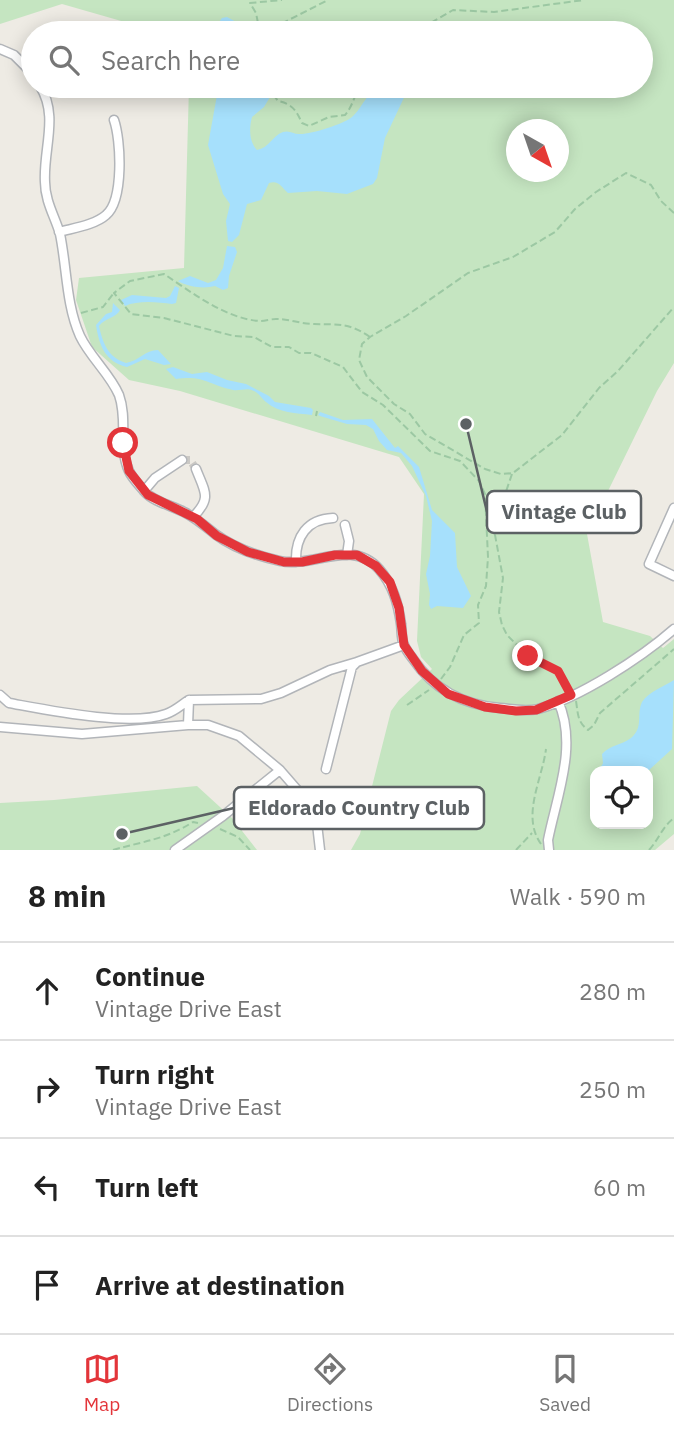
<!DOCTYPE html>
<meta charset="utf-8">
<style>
:root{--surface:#fff;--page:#f2f2f2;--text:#222;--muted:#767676;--line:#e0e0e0;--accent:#e3353a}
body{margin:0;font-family:"IBM Plex Sans",sans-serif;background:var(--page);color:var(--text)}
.controls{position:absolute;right:21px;bottom:21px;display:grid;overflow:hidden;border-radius:14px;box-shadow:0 4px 18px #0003}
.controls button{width:63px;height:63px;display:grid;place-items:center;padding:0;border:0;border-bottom:2px solid var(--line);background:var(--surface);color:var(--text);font:35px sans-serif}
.compass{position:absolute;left:506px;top:119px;width:63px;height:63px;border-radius:50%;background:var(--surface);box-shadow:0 4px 18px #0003;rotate:140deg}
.stop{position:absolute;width:21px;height:21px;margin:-16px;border:5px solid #e3353a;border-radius:50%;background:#fff}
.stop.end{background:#e3353a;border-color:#fff;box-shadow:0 2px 7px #0008}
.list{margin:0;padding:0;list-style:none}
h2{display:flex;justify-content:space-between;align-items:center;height:91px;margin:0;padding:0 28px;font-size:30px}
h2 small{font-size:23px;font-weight:400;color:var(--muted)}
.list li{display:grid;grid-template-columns:46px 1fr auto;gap:21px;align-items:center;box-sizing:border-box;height:98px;padding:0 28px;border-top:2px solid var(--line)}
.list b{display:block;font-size:26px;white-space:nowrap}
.list p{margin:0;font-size:23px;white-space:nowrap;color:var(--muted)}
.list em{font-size:23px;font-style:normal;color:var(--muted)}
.icon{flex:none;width:38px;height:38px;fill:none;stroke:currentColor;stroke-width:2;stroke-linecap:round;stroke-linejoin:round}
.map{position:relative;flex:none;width:674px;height:850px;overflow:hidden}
.search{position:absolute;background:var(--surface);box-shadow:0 4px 18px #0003;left:21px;right:21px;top:21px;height:77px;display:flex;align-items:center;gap:18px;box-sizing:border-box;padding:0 24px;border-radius:38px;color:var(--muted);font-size:26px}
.sheet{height:483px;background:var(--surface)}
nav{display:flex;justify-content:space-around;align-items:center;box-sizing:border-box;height:98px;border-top:2px solid var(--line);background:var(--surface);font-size:19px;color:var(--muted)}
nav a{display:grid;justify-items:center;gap:4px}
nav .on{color:var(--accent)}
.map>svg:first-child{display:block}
.green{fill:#c5e5c1;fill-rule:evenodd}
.water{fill:#a6e0fc}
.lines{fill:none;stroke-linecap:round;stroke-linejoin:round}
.minor-tunnel{stroke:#cac8c4;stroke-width:8;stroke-dasharray:8 4;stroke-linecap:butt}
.minor-casing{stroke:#b2b5b9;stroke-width:11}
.path{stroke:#9cc8a3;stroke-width:2;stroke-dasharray:7 3.5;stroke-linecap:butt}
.minor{stroke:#fff;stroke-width:8}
.route{stroke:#e3353a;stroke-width:9}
.leader{fill:none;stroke:#5c6164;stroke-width:2.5}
.callout-dot{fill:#5c6164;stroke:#fff;stroke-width:2.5}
.callout{fill:#fff;stroke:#5c6164;stroke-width:2.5}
.callout-label{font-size:21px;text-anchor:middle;font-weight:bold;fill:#5c6164}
</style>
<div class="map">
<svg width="674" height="850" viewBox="0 0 674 850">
<rect width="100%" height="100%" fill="#eeebe4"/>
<path class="green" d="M0,0H674V363L657,391L587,534L603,622L650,636L663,648L674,639V834L655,850H351L360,834L391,711L399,700L432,669L421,657L417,641L424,494L399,457L180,391L129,380L92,347L76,300L79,278L184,268L189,86H641V33H163L62,4L0,24ZM516,130H558V172H516ZM595,771H648V824H595Z
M197,786L232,818L257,850H0V803L54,800Z"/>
<path class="water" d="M227,17L240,24L244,33H219V22L222,18Z
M222,86H261L270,97L264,107L252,117C249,128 249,142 257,150C269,148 272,136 283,132C290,130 293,134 299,134C309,135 344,124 352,117C364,106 363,96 382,86L409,87L385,138L377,178L373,184L347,194L317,191L288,193C281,187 279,180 269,183L261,200L247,204L239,235L232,242L228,241L226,221L230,204L223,194L208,145L217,95Z
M227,246L235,247L237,252L229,276L228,288L223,290L215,286C204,289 188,287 178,281L190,276L208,283L216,280L223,268Z
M175,286L179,288L176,303L172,304C158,302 138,300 125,306L121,300L132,295L166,298L170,296Z
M113,303L120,310C116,318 105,318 99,326C103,344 108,357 126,363C139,361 145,350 158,350L171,364L164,365L145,359L127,367C105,362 99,345 96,325L106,314L112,312Z
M173,367L192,374L207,372L227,380L246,384L269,396L275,402L311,408L313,410L312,415C296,413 279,413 266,402C262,399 259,393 254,391C247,387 241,391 233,390C208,385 205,375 176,379L166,369Z
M320,412L343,420L372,419L395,448L398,446L419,467L432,510L455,533L457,567L471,596L463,608L437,606L431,609L429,605L430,594L426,574L430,556L432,521L426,496L412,466L401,453L387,450L379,441L373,429L366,425L347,424L320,416L318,415Z
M674,680L672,749L648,771H599L603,763L602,754C610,745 622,745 631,738C644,727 636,715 642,702C648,692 665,686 674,680Z"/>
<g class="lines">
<path class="minor-tunnel" d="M182,460H190L196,469"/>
<defs>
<path id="minor" d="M0,49L14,55L33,74
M40,86C59,116 43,149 45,182C45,201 55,217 60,234C67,268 66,305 80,336C90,357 110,374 119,395C128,420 118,447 129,471C132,478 140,486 145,492C154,502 173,506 184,512C196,518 205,526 215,534C234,548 257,556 280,561C314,568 351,538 379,569C393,585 398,603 401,624C402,630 401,639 404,645C406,650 410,655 413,659C434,690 463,705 500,708C512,709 525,712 538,709C579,698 641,658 674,629
M59,232C73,228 95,225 106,215C124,200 121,140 114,120
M144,491L155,478L182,460
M674,508L649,564L674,576
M193,517C212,498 205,492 196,469
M345,525L349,541L347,555
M296,562C295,537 307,519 333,518
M0,695L9,703C48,710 130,727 166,714C175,711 181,705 189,700
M188,725L189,700L261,699L281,693L330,670L357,662
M0,727L82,734L188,725H208L239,736L280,770L300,793L317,824L320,850
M326,769L352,667L357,662L404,645
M175,850L223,816L280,770
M549,850L548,840C557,795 578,745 558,701"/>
</defs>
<use href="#minor" class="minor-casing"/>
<path class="path" d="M260,33L256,13L250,3L282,0
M263,33L328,0
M413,33L453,10L494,12L584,0
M267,86L278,101C292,104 296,110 302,123L309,126L329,117L345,115C353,106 354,95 361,86
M674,213L661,201L651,185L626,173L596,192L575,209L555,232L513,257L468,273L406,316L370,337L362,344L359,360L367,377L394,404L410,414L425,434L485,469L501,474L513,473L562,435L599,388L618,371L674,307
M81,313L103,307L113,294
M370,337C348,322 338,325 314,324C301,324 289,319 276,319C271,319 265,321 260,321C226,319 191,292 164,274L130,281L114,293L131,314L164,318L234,336L254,337L272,347H289L299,353H311L343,367L362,392L383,405L430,451L460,461L479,481L485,494L488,557L486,586L478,605L479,623L464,635L450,667L441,679
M316,416L317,411
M512,474L498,515L495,535L503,578L499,612L502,625L507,635L528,656L558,671L562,676L566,689
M576,701C578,713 577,722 588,730L594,725L600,713L674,649
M407,705L429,690
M220,829L238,837L250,850
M541,844C521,816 542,780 546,749
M113,850C144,841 164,840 193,822L198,823
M516,850L532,833
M649,850C659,839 662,827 674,818"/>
<use href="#minor" class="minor"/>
</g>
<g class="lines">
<path class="route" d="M123,443L129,471L148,495L197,519L217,536L248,552L284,562H302L335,555H357L376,566L390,582L399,608L404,645L422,671L448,694L485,707L516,711L536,710L571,695L558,671L528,656"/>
</g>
<path class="leader" d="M466 424L487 512M122 834L234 808"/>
<g class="callout-dot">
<circle cx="466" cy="424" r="7"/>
<circle cx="122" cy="834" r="7"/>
</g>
<g class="callout">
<rect x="487" y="491" width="154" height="42" rx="7"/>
<rect x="234" y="787" width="250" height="42" rx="7"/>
</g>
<g class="callout-label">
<text x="564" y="519">Vintage Club</text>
<text x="359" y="815">Eldorado Country Club</text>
</g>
</svg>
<div class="controls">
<button><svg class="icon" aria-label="locate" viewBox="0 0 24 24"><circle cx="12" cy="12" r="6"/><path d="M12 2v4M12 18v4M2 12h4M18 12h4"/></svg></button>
</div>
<svg class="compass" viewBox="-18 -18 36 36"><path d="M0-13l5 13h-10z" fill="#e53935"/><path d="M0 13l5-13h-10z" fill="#767676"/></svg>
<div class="stop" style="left:123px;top:443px"></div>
<div class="stop end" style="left:528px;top:656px"></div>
<div class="search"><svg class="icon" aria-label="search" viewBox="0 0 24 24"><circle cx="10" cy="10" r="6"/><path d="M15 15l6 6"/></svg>Search here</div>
</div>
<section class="sheet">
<h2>8 min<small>Walk · 590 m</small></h2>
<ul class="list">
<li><svg class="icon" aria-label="ahead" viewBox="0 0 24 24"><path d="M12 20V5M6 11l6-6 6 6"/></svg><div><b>Continue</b><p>Vintage Drive East</p></div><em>280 m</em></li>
<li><svg class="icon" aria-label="right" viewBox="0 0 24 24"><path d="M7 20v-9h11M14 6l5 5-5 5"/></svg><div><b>Turn right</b><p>Vintage Drive East</p></div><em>250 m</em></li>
<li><svg class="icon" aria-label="left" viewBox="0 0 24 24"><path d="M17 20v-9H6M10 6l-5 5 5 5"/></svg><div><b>Turn left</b></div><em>60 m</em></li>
<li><svg class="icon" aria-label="arrive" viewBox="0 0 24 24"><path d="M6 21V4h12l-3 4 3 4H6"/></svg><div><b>Arrive at destination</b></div></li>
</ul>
</section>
<nav>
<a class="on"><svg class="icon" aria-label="map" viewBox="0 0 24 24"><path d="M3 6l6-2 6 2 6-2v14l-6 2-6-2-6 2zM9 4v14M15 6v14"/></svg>Map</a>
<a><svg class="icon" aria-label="directions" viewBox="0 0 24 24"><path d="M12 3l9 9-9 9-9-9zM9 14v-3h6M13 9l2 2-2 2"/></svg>Directions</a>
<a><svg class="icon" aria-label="saved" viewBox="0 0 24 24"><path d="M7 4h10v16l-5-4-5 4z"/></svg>Saved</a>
</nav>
